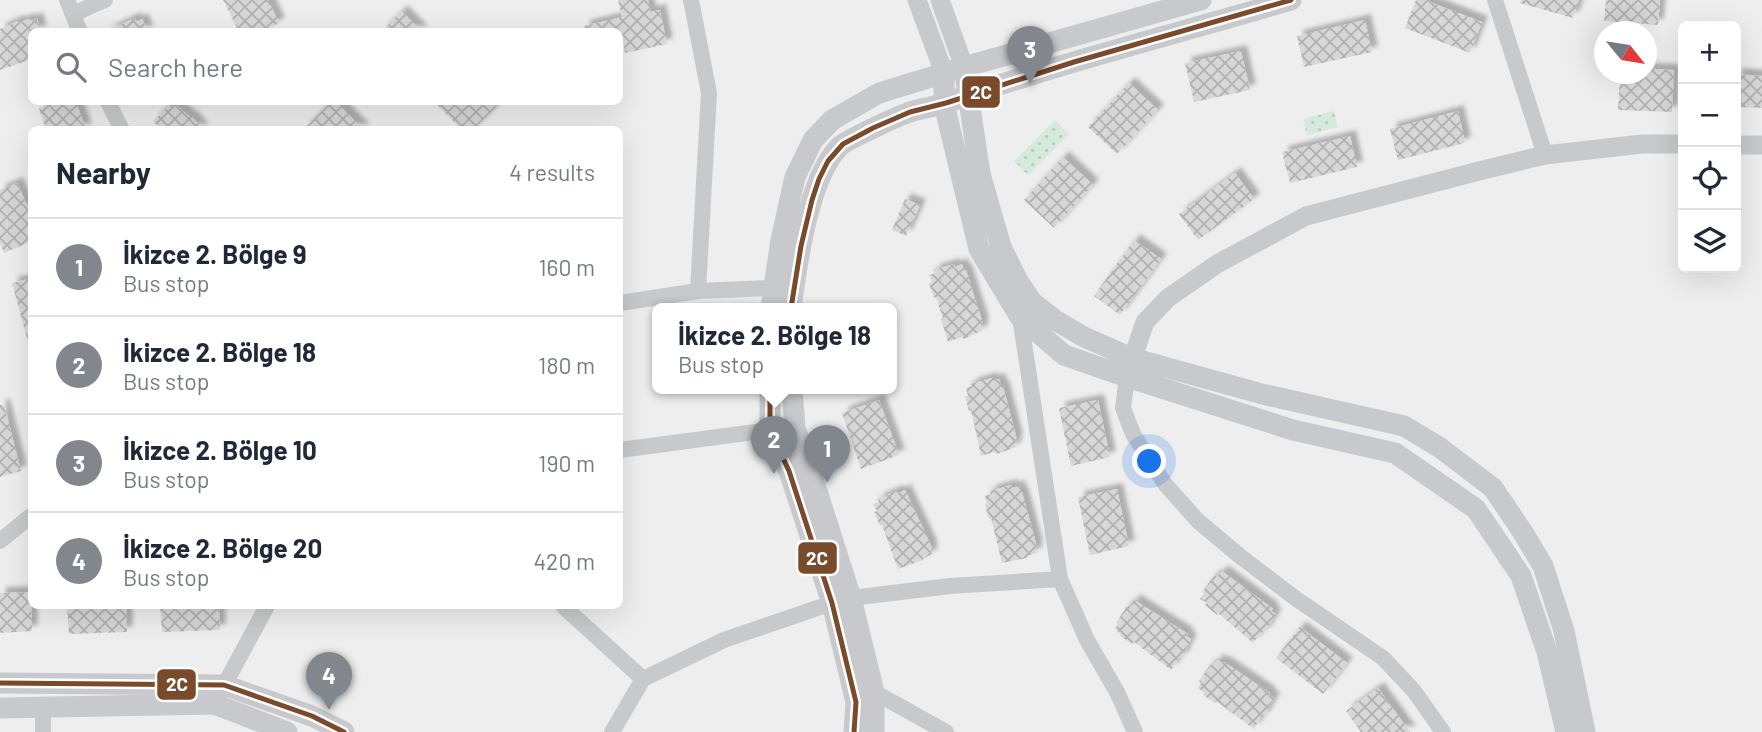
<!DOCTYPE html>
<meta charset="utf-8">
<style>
:root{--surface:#fff;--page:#f6f6f7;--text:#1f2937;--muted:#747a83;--line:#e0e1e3;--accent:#81878c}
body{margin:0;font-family:Barlow,sans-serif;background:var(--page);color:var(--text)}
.controls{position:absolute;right:21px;top:21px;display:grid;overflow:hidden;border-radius:10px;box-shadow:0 7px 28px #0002}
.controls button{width:63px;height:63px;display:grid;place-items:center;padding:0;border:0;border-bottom:2px solid var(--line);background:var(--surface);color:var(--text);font:35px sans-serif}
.compass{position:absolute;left:1594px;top:21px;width:63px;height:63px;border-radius:50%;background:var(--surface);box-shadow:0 7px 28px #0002;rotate:120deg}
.you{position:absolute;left:1150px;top:462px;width:24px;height:24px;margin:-18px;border:5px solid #fff;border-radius:50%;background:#1a73e8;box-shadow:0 0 0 10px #1a73e833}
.badge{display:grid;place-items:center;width:46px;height:46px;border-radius:50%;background:var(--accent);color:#fff;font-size:23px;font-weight:700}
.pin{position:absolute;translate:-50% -58px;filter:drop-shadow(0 2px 4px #0008)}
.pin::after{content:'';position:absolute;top:37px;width:24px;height:21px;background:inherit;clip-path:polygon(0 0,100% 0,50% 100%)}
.popup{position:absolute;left:652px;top:303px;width:245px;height:91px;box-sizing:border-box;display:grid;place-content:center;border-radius:10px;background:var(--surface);filter:drop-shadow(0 2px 5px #0005);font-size:23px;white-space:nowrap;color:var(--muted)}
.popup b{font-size:26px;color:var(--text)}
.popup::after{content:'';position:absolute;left:50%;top:100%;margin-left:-14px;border:14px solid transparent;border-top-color:var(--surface)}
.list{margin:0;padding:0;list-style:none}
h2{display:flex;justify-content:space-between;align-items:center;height:91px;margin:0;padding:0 28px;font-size:30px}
h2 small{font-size:23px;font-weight:400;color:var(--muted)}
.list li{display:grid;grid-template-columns:46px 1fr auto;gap:21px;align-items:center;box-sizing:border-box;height:98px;padding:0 28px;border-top:2px solid var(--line)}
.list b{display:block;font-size:26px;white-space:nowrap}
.list p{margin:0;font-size:23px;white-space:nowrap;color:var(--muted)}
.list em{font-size:23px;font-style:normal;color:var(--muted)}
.icon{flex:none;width:38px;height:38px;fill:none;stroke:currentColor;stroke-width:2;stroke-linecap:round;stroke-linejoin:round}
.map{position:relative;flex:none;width:1762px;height:732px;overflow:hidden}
.search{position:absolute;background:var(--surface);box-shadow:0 7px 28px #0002;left:28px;top:28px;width:595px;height:77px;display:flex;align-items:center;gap:18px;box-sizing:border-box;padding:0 24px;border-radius:10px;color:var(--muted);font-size:26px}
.panel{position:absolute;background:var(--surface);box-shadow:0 7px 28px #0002;left:28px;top:126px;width:595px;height:483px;border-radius:10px}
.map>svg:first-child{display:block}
.green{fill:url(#green-dots)}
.building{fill:url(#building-cross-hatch);filter:url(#shadow)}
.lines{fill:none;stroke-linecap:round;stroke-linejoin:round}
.minor{stroke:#c8c9cb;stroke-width:16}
.tertiary{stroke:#c8c9cb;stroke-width:19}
.secondary{stroke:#c7c9cc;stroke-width:21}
.bus-1-casing{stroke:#fff;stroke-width:10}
.bus-1{stroke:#7a4b2a;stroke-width:5}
.line-badge{stroke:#fff;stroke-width:2.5}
.badge-label{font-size:19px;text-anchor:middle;font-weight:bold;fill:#fff}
</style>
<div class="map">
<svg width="1762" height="732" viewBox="0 0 1762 732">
<defs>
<pattern id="green-dots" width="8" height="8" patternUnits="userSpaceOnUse" patternTransform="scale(1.75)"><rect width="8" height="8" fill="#d4ebdc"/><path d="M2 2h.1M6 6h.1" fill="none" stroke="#b7cbbf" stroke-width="1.8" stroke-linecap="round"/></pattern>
<pattern id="building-cross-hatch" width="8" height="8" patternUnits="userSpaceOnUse" patternTransform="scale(1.75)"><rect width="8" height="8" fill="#d7d7d8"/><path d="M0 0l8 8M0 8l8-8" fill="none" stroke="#b0b1b2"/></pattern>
<filter id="shadow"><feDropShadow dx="6" dy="-6" stdDeviation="2" flood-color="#0004"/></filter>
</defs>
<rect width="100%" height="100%" fill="#eee"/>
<path class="green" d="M1334,111L1338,127L1307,135L1303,119Z
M1055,120L1069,134L1028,175L1014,161Z"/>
<path class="building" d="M223,0H268L279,23L262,32H239Z
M618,0H648L650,12L660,10L667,44L625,53L621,32H584V26L622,17Z
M1416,0H1424L1482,22L1470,53L1405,28Z
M1521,0H1579L1573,18L1520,3Z
M1606,0H1660L1658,25L1604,21Z
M402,11L422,32H381Z
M37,18L41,32H32V59L0,70V29L18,21V23L29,19L30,21Z
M135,18L137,22L142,19L148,32H105Z
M1365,20L1372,52L1304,67L1297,36Z
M1241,51L1250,90L1194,102L1185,63Z
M1647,69L1674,70L1672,112L1618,110L1620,74H1647Z
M1736,74L1762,76V108L1736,107Z
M1129,83L1158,110L1117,154L1088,127Z
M42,102H76L86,130H46L39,108L43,107Z
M331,102H336L364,130H303Z
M434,102H491L496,107L473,130H462Z
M176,105L190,117H192L203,130H161L153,121L169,106L172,109Z
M1458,111L1465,143L1398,160L1390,129Z
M1350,136L1357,167L1290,183L1282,152Z
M1063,157L1093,185L1054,228L1024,200Z
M1235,173L1254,199L1198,240L1179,214Z
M17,183L32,216V241L4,253L0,244V190Z
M905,199L920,205L906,236L892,230Z
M1134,240L1161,259L1120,315L1094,296Z
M954,264L955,267L962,264L964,271L966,270L983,324L981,325L983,330L964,339L962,337L948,342L941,319L943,318L936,297L934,298L929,283L932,282L929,275L935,273L934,270Z
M32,278V342H28L12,283Z
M992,378V381L999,379L1001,386H1003L1017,440L1015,441L1016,447L997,454L994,452L981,456L971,410L969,411L965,396H968L966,388L972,386L971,384Z
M879,400L899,455L861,469L842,413Z
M1098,400L1110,457L1071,466L1059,408Z
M0,405H4L21,471L0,477Z
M1011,485L1012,488L1019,486L1020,493L1022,492L1037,547H1035L1037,553L1029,555L1027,558L1002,563L991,518L989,519L985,504L987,503L985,496L991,494L990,491Z
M1117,489L1129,546L1090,555L1078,497Z
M905,490L932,548L930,549L932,554L924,558L923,560L898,569L882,525L880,526L874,512L877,511L873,504L879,502L878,499L897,491L899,493Z
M1222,571L1273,609L1271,611L1276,614L1265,632H1262L1253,643L1218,613L1217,615L1205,605L1207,603L1200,599L1204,593L1202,592L1215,575L1217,577Z
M31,592L32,631L0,633V593Z
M1134,600L1188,634L1186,636L1191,639L1182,658H1179L1171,670L1134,642L1132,644L1120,636L1121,634L1115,629L1118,624L1116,623L1128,605L1130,607Z
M67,606H126L127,632L69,634Z
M160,606H219L220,630L162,632Z
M1300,627L1347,663L1323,694L1276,658Z
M1217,660L1223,663L1224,662L1270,693L1269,695L1274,698L1264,717H1261L1254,729L1216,701L1215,703L1203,695L1204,693L1198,688L1201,683L1199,681L1211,664L1213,666Z
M1378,688L1410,732H1361L1346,711Z"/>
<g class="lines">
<path class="minor" d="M67,0L80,32
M691,0L709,93L698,291
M1495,0L1545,155
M73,14L105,0
M108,102L122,130
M620,303L698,291L773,288
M1020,317L1060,579L1087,640L1117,692L1135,732
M1127,377L1123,408L1133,434L1165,484L1198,521L1241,557L1295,598L1383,658L1414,691L1443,732
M620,450L770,430L795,428
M0,541L32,515
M563,606L643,679
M874,692L946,732
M220,693L267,606
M43,707V732
M612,732L643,679L724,640L832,603L851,598L950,586L1060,579"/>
<path class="tertiary" d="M917,0L944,73
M940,0L964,67
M1736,145H1762
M1128,372L1145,322L1168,298L1217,264L1306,216L1479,171L1545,155L1642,144H1683"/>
<path class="secondary" d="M964,67L980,174L1001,247L1018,281L1032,302L1055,320L1084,337L1132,358L1262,394L1404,426L1439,447L1493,488L1522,531L1543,566L1564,631L1585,732
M944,73V104L979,249L1020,317L1064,355L1127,377L1293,430L1395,453L1476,509L1521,576L1547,652L1566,732
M771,308L781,240L795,177L813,140L832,120L879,93L964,67L1201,0
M791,308C797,264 808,179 839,147C844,141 900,115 910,112C922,108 934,107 946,103C1059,63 1176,34 1291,0
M770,388V430L789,471L832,603L856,702L854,732
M792,388L795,428L816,488L851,598L874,692V732
M0,683L224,685L312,716L344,732
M0,708L214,704L287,732"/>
<defs>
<path id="bus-1" d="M791,308L801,246L812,200L819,179L828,161L843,144L873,128L910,112L946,103L1074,62L1291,0
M770,388V430L789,471L832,603L856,702L854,732
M0,683L224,685L312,716L344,732"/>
</defs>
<use href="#bus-1" class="bus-1-casing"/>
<use href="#bus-1" class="bus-1"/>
</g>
<g class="line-badge">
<rect x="961" y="75" width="40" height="34" rx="7" fill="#7a4b2a"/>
<rect x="797" y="541" width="41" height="34" rx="7" fill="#7a4b2a"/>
<rect x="156" y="668" width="41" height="33" rx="7" fill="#7a4b2a"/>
</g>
<g class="badge-label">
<text x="981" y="99">2C</text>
<text x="817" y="565">2C</text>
<text x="177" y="691">2C</text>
</g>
</svg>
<div class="controls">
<button>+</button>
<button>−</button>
<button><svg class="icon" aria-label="locate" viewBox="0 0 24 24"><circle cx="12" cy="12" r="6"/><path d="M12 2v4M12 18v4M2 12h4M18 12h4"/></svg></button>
<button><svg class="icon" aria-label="layers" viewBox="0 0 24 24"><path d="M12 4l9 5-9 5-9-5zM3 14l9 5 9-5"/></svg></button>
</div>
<svg class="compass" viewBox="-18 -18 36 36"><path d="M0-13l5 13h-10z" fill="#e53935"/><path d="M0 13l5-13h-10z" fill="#747a83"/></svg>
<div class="you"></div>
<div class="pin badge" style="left:827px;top:483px">1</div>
<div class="pin badge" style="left:774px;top:474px">2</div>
<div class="popup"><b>İkizce 2. Bölge 18</b>Bus stop</div>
<div class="pin badge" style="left:1030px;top:84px">3</div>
<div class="pin badge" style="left:329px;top:710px">4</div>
<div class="search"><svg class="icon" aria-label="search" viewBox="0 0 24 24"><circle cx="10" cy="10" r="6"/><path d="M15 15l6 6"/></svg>Search here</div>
<section class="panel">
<h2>Nearby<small>4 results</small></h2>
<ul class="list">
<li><span class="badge">1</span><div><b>İkizce 2. Bölge 9</b><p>Bus stop</p></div><em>160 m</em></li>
<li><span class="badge">2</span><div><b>İkizce 2. Bölge 18</b><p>Bus stop</p></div><em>180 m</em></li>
<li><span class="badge">3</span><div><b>İkizce 2. Bölge 10</b><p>Bus stop</p></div><em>190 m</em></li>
<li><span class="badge">4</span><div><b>İkizce 2. Bölge 20</b><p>Bus stop</p></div><em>420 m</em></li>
</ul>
</section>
</div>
